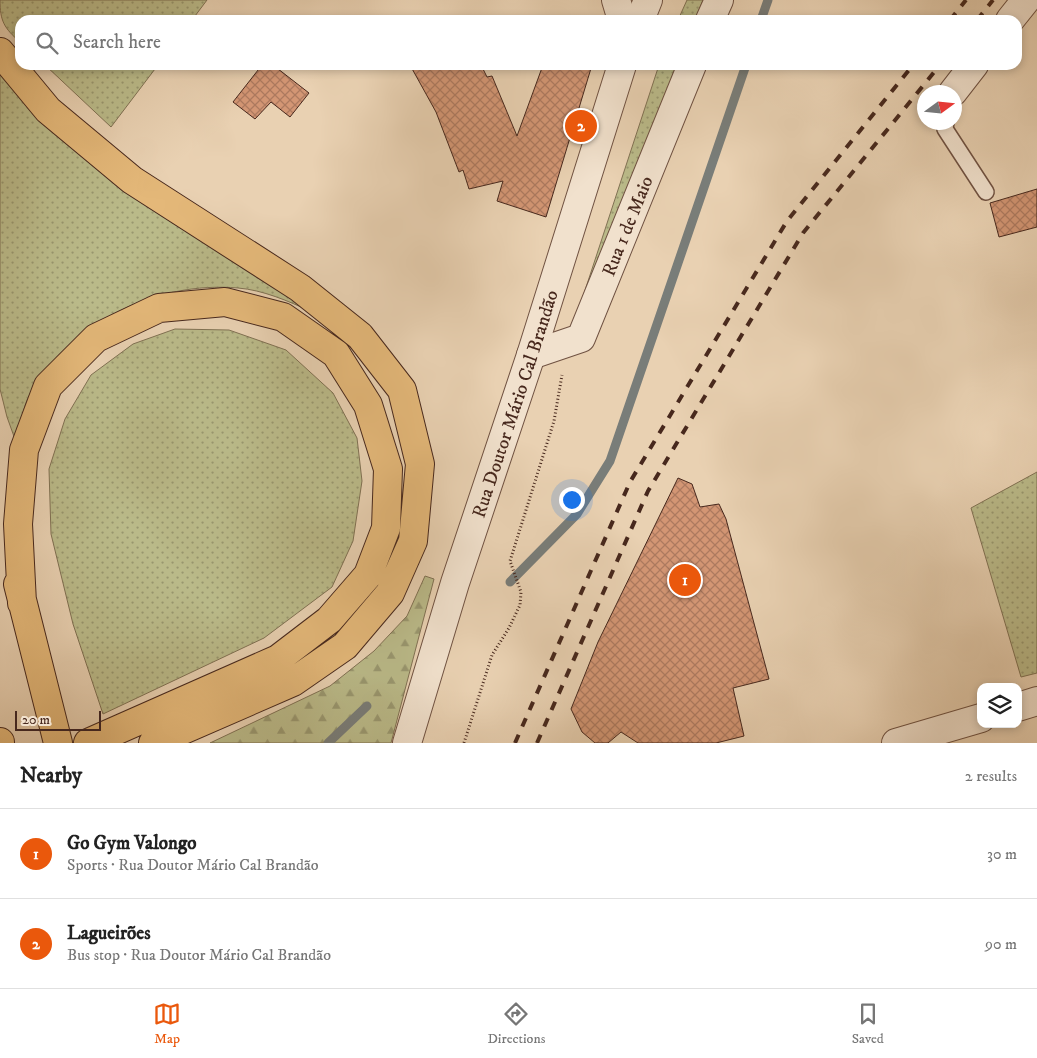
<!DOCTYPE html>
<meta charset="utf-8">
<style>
:root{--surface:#fff;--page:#f6f6f6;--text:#222;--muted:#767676;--line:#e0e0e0;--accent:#ea580c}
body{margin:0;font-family:"IM FELL DW Pica",serif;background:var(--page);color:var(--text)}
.controls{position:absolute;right:15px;bottom:15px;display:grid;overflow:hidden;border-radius:10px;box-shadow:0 2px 8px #0003}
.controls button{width:45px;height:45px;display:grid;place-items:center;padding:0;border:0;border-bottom:1px solid var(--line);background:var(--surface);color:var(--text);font:25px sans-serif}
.compass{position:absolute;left:917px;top:85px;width:45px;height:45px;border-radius:50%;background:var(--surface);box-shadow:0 2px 8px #0003;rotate:75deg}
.scale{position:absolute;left:15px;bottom:12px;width:86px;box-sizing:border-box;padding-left:5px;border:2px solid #47281d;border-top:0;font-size:14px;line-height:18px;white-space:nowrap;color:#47281d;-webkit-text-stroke:4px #f1e1cd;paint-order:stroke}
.you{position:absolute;left:571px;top:499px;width:18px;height:18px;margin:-12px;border:4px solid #fff;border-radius:50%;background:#1a73e8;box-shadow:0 0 0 8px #1a73e833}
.badge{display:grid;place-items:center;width:32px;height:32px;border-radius:50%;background:var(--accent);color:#fff;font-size:16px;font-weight:700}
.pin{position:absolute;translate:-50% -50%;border:2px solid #fff;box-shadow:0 1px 5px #0006}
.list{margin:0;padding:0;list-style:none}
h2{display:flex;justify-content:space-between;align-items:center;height:65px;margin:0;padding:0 20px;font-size:21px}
h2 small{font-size:16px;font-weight:400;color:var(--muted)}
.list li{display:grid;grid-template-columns:32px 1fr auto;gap:15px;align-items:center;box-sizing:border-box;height:90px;padding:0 20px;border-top:1px solid var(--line)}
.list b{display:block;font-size:19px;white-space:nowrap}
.list p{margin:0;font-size:16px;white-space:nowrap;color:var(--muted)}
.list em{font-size:16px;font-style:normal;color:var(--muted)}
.icon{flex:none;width:28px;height:28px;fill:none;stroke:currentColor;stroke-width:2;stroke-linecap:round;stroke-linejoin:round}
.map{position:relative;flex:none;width:1037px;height:743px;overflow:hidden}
.search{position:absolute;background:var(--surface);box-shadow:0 2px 8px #0003;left:15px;right:15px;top:15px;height:55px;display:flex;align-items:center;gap:12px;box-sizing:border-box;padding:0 18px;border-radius:15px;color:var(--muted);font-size:19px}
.sheet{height:245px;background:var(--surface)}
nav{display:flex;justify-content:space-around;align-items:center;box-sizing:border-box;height:70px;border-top:1px solid var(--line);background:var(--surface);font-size:14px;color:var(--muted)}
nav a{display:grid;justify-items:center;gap:2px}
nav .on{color:var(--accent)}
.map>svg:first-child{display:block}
.grass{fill:url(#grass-dots);stroke:#807153}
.forest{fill:url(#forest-firs);stroke:#807153}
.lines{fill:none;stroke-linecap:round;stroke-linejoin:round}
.stream{stroke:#797d79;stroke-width:9}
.building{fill:url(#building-cross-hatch);stroke:#47281d}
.service-casing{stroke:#705242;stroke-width:18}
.minor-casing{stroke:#705242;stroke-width:30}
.tertiary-casing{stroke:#705242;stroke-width:30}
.motorway-casing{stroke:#47281d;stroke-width:30}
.path{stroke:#47281d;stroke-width:3;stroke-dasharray:1 2.5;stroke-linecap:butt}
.service{stroke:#f1e1cd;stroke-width:15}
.minor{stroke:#f1e1cd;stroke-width:28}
.tertiary{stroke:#f1e1cd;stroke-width:28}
.motorway{stroke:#e4b879;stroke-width:28}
.rail{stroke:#47281d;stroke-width:4;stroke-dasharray:9 9;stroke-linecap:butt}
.labels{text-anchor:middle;stroke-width:4;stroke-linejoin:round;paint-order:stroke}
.street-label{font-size:19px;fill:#47281d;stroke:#f1e1cd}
</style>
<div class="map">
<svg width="1037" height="743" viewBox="0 0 1037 743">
<defs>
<pattern id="grass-dots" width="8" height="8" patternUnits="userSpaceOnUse" patternTransform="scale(1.25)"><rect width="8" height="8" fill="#baba89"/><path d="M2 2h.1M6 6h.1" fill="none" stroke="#99976f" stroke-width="1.8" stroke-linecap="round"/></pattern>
<pattern id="forest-firs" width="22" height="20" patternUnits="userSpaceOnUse" patternTransform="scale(1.25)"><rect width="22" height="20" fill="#baba89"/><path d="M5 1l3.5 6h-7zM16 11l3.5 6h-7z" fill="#99976f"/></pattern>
<pattern id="building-cross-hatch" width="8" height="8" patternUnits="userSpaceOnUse" patternTransform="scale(1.25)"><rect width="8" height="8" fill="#d39674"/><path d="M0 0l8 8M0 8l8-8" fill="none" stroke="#ad7a5f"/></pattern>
</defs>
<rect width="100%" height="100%" fill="#e9d1b2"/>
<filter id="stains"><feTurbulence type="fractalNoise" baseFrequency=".004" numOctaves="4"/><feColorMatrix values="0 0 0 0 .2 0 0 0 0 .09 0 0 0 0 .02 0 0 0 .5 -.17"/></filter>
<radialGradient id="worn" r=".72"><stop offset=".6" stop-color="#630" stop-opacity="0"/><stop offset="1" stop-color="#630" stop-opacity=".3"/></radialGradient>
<path class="grass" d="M0,0H207L192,20H20V42C4,28 0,21 0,0Z
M687,0H703L695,20H678Z
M45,65H158L111,127Z
M659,65H678L571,333Z
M0,75L28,104L310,311C288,301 263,290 238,288C156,281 70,322 30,394C22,408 21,427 16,442L7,417L0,389Z
M175,329L229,330L286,350L333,393L357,438L362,481L353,541L332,587L264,638L103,714L73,624L51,534L49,469L65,419L91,375L133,344Z
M1037,472V673L1021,677L971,508Z"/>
<path class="forest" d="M425,576L434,579L391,743H210L330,686L374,651L407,616Z"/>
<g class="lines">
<path class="stream" d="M761,20L768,0
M510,582L577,514L610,461L746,65
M328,743L367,706"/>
</g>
<path class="building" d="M262,65H273L309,93L290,117L271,102L255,119L233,102Z
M410,65H481L487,77L492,76L517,136L543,65H592L546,217L497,201L503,181L469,189L463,170L459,172L436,112Z
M1037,189V227L999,237L990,203Z
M678,478L692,484L700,507L719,504L726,519L769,679L733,688L744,736L716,743H638L621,732L608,743H595L582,732L571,709L598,642Z"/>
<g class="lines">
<defs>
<path id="service" d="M946,122L945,129L986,192"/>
<g id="minor">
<path d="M710,20L719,0"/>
<path d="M1010,20L1026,0"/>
<path d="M953,92L974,65"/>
<path id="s1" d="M531,355L581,338L692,65"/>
</g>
<g id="tertiary">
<path d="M616,0L622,20"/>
<path d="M640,20L648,0"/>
<path d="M1018,707L1037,701"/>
<path id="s2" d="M407,743L455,583L531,355L622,65"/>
<path d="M896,743L981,718"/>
</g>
<path id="motorway" d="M0,52L48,110L132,180L300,288L360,336L402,390L420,464L413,541L390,593L345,646L293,682L153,743
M18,584L58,743
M22,603L18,524L24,450L48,386L96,338L159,308L225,302L283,317L336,354L368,405L388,469L386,528L368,575L329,620L278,659L88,743
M0,742V743"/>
</defs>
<use href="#service" class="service-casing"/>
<use href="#minor" class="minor-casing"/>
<use href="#tertiary" class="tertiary-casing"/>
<use href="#motorway" class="motorway-casing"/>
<path class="path" d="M464,743L492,655L509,628L520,605L521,592L510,561L554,421L562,375"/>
<use href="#service" class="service"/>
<use href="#minor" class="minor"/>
<use href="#tertiary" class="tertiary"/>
<use href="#motorway" class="motorway"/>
<path class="rail" d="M950,20L966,0
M977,20L993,0
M515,743L630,482L787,221L913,65
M537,743L648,491L803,233L940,65"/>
</g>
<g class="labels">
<g class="street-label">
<text dy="7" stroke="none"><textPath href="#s1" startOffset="174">Rua 1 de Maio</textPath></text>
<text dy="7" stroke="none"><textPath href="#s2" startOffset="356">Rua Doutor Mário Cal Brandão</textPath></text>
</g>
</g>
<rect width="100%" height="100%" filter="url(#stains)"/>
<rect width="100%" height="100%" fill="url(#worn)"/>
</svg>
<div class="controls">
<button><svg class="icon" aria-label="layers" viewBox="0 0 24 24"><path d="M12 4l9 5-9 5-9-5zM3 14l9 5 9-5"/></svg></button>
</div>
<svg class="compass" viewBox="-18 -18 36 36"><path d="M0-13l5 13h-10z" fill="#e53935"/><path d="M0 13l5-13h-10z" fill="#767676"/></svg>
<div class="scale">20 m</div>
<div class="you"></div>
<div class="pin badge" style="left:685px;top:580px">1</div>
<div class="pin badge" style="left:581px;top:126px">2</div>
<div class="search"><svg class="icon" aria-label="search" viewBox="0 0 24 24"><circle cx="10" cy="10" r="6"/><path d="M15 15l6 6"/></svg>Search here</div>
</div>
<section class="sheet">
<h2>Nearby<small>2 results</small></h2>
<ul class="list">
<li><span class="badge">1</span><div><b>Go Gym Valongo</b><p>Sports · Rua Doutor Mário Cal Brandão</p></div><em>30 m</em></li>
<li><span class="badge">2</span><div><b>Lagueirões</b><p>Bus stop · Rua Doutor Mário Cal Brandão</p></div><em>90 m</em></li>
</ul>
</section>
<nav>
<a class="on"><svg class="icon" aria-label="map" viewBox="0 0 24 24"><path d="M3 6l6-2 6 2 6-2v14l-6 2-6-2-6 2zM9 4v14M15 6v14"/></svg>Map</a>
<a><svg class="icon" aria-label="directions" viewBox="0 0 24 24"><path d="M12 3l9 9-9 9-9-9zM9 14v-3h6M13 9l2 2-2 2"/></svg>Directions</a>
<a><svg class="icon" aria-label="saved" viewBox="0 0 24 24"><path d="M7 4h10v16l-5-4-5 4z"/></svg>Saved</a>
</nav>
